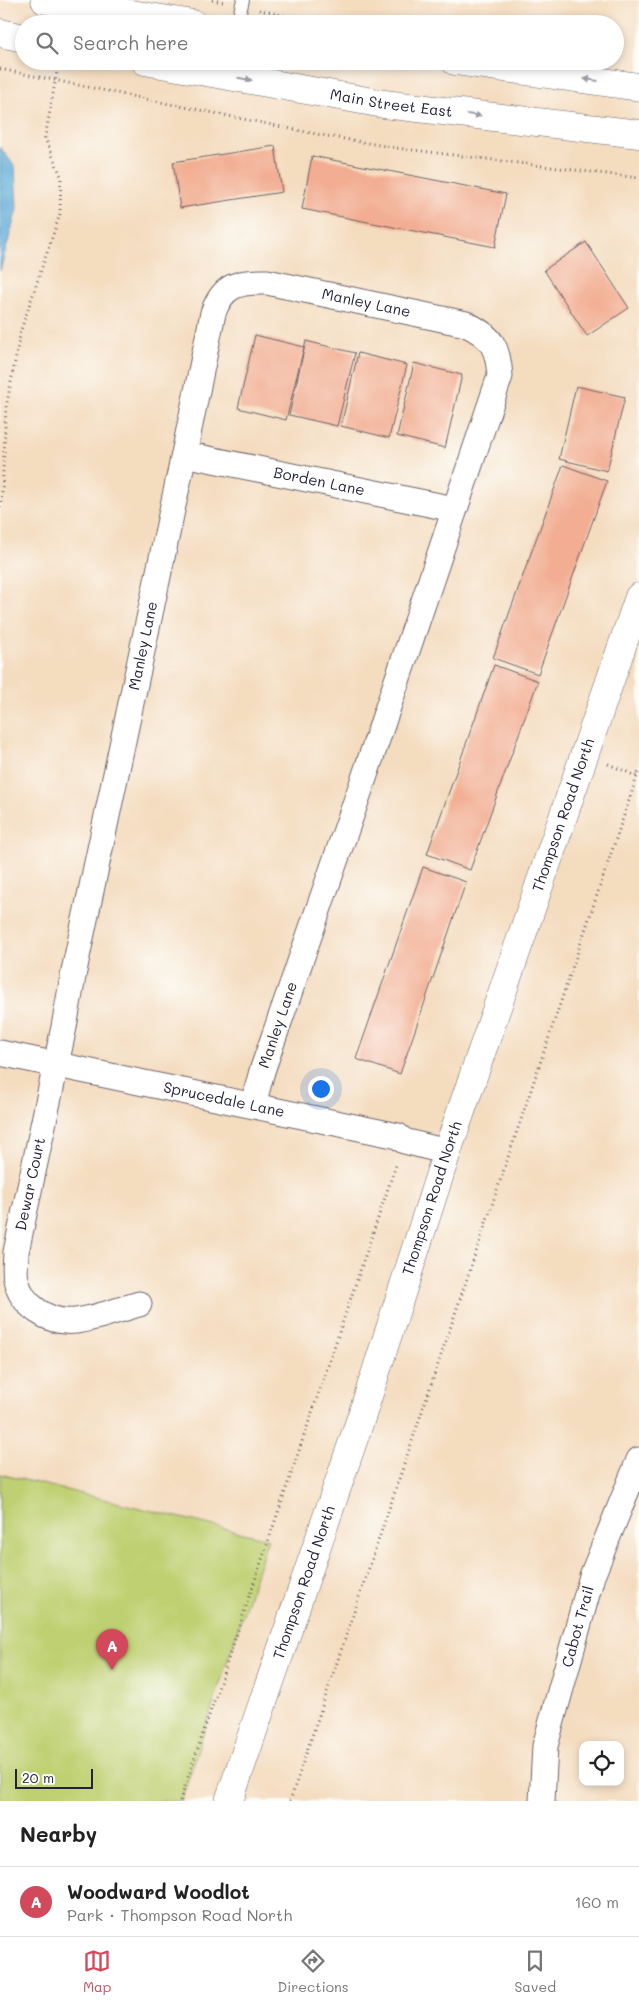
<!DOCTYPE html>
<meta charset="utf-8">
<style>
:root{--surface:#fff;--page:#f2f2f2;--text:#222;--muted:#767676;--line:#e0e0e0;--accent:#d1495b}
body{margin:0;font-family:Mali,sans-serif;background:var(--page);color:var(--text)}
.controls{position:absolute;right:15px;bottom:15px;display:grid;overflow:hidden;border-radius:10px;box-shadow:0 2px 8px #0003}
.controls button{width:45px;height:45px;display:grid;place-items:center;padding:0;border:0;border-bottom:1px solid var(--line);background:var(--surface);color:var(--text);font:25px sans-serif}
.scale{position:absolute;left:15px;bottom:12px;width:78px;box-sizing:border-box;padding-left:5px;border:2px solid #22223b;border-top:0;font-size:14px;line-height:18px;white-space:nowrap;color:#22223b;-webkit-text-stroke:4px #fdfcf7;paint-order:stroke}
.you{position:absolute;left:320px;top:1088px;width:18px;height:18px;margin:-12px;border:4px solid #fff;border-radius:50%;background:#1a73e8;box-shadow:0 0 0 8px #1a73e833}
.badge{display:grid;place-items:center;width:32px;height:32px;border-radius:50%;background:var(--accent);color:#fff;font-size:16px;font-weight:700}
.pin{position:absolute;translate:-50% -41px;filter:drop-shadow(0 1px 2px #0008)}
.pin::after{content:'';position:absolute;top:26px;width:18px;height:15px;background:inherit;clip-path:polygon(0 0,100% 0,50% 100%)}
.list{margin:0;padding:0;list-style:none}
h2{display:flex;justify-content:space-between;align-items:center;height:65px;margin:0;padding:0 20px;font-size:21px}
h2 small{font-size:16px;font-weight:400;color:var(--muted)}
.list li{display:grid;grid-template-columns:32px 1fr auto;gap:15px;align-items:center;box-sizing:border-box;height:70px;padding:0 20px;border-top:1px solid var(--line)}
.list b{display:block;font-size:19px;white-space:nowrap}
.list p{margin:0;font-size:16px;white-space:nowrap;color:var(--muted)}
.list em{font-size:16px;font-style:normal;color:var(--muted)}
.icon{flex:none;width:28px;height:28px;fill:none;stroke:currentColor;stroke-width:2;stroke-linecap:round;stroke-linejoin:round}
.map{position:relative;flex:none;width:639px;height:1801px;overflow:hidden}
.search{position:absolute;background:var(--surface);box-shadow:0 2px 8px #0003;left:15px;right:15px;top:15px;height:55px;display:flex;align-items:center;gap:12px;box-sizing:border-box;padding:0 18px;border-radius:28px;color:var(--muted);font-size:19px}
.sheet{height:135px;background:var(--surface)}
nav{display:flex;justify-content:space-around;align-items:center;box-sizing:border-box;height:70px;border-top:1px solid var(--line);background:var(--surface);font-size:14px;color:var(--muted)}
nav a{display:grid;justify-items:center;gap:2px}
nav .on{color:var(--accent)}
.map>svg:first-child{display:block}
.green{fill:#bfd072;stroke:#707956}
.water{fill:#5facd8;stroke:#40678a}
.building{fill:#f2ad92}
.lines{fill:none;stroke-linecap:round;stroke-linejoin:round}
.lane-casing{stroke:#6c6369;stroke-width:14}
.street-casing{stroke:#6c6369;stroke-width:27}
.secondary-casing{stroke:#6c6369;stroke-width:29}
.path{stroke:#6c6369;stroke-width:3;stroke-dasharray:1 4;stroke-linecap:butt}
.lane{stroke:#fff;stroke-width:12}
.street{stroke:#fff;stroke-width:25}
.secondary{stroke:#fff;stroke-width:28}
.oneway{fill:#9c9ca7}
.labels{text-anchor:middle;stroke-width:4.5;stroke-linejoin:round;paint-order:stroke}
.street-label{font-size:15px;fill:#22223b;stroke:#fdfcf7}
</style>
<div class="map">
<svg width="639" height="1801" viewBox="0 0 639 1801">
<rect width="100%" height="100%" fill="#fdfcf7"/>
<filter id="ink" filterUnits="userSpaceOnUse"><feTurbulence type="fractalNoise" baseFrequency=".02" numOctaves="2"/><feDisplacementMap in="SourceGraphic" scale="10" xChannelSelector="R" yChannelSelector="G"/><feConvolveMatrix kernelMatrix="1 2 1 2 8 2 1 2 1" color-interpolation-filters="sRGB"/></filter>
<filter id="wash" filterUnits="userSpaceOnUse"><feTurbulence type="fractalNoise" baseFrequency=".0096" numOctaves="4" result="noise"/><feDisplacementMap in="SourceGraphic" scale="20" xChannelSelector="R" yChannelSelector="G"/><feGaussianBlur stdDeviation="1.12" result="paint"/><feColorMatrix in="noise" values="0 0 0 0 0 0 0 0 0 0 0 0 0 0 0 0 0 1.4 0 .05"/><feComposite in="paint" operator="in"/></filter>
<g filter="url(#wash)">
<rect width="100%" height="100%" fill="#f4dcbf"/>
<path class="green" d="M0,1474L268,1539L181,1801H0Z"/>
<path class="water" d="M0,147L15,167L17,209L0,271Z"/>
<g id="blocks">
<path class="building" d="M275,146L282,192L180,208L173,162Z
M312,156L506,194L495,247L302,209Z
M586,242L629,308L587,336L544,270Z
M255,335L304,347L286,420L238,408Z
M306,341L355,353L337,426L289,415Z
M358,353L407,365L389,438L341,426Z
M414,363L462,375L445,448L397,436Z
M576,386L625,397L607,471L559,459Z
M563,465L607,481L538,674L493,658Z
M494,665L538,681L470,870L427,854Z
M423,867L466,882L400,1074L356,1059Z"/>
</g>
</g>
<g filter="url(#ink)">
<use href="#blocks" fill-opacity="0" stroke="#6c6369" stroke-width="1"/>
<g class="lines">
<defs>
<path id="lane" d="M237,24L243,0"/>
<g id="street">
<path id="s1" d="M184,454L454,509"/>
<path id="s2" d="M0,1053L398,1136L404,1141L447,1152"/>
<path id="s3" d="M139,1304C121,1309 95,1319 76,1321C49,1324 21,1306 16,1279C14,1271 16,1261 16,1252L64,1027L74,971L184,454L213,313C223,285 238,281 267,282L466,324C493,337 498,348 500,376L361,787L262,1071L253,1105"/>
<path id="s4" d="M542,1801L545,1746L592,1576L639,1460"/>
</g>
<g id="secondary">
<path d="M45,0L193,24"/>
<path d="M0,33L24,38"/>
<path id="s5" d="M145,61L384,104L639,134"/>
<path d="M455,61L639,87"/>
<path id="s6" d="M229,1801L362,1415L447,1152L639,597"/>
</g>
</defs>
<use href="#lane" class="lane-casing"/>
<use href="#street" class="street-casing"/>
<use href="#secondary" class="secondary-casing"/>
<path class="path" d="M212,0L223,2
M259,10L325,24
M0,69L321,135L397,148L639,178
M0,507L2,493L6,408L21,330L60,214L61,176L45,138L59,61
M608,764L639,777
M180,1801L396,1165
M290,1801L639,771"/>
<use href="#lane" class="lane"/>
<use href="#street" class="street"/>
<use href="#secondary" class="secondary"/>
</g>
<defs><path id="oneway-solid" d="M-6-.8H1V-3.2L6.5 0L1 3.2V.8H-6Z" transform="scale(1.25)"/></defs>
<g class="oneway">
<use href="#oneway-solid" transform="translate(245 79) rotate(10)"/>
<use href="#oneway-solid" transform="translate(591 80) rotate(-172)"/>
<use href="#oneway-solid" transform="translate(474 115) rotate(7)"/>
</g>
</g>
<g class="labels">
<g class="street-label">
<text dy="5" stroke="none"><textPath href="#s5" startOffset="250">Main Street East</textPath></text>
<text dy="5" stroke="none"><textPath href="#s3" startOffset="1302">Manley Lane</textPath></text>
<text dy="5" stroke="none"><textPath href="#s1" startOffset="138">Borden Lane</textPath></text>
<text dy="5" stroke="none"><textPath href="#s3" startOffset="792">Manley Lane</textPath></text>
<text dy="5" stroke="none"><textPath href="#s6" startOffset="1041">Thompson Road North</textPath></text>
<text transform="translate(278 1025) rotate(-71)" y="5">Manley Lane</text>
<text dy="5" stroke="none"><textPath href="#s2" startOffset="229">Sprucedale Lane</textPath></text>
<text dy="5" stroke="none"><textPath href="#s3" startOffset="242">Dewar Court</textPath></text>
<text dy="5" stroke="none"><textPath href="#s6" startOffset="636">Thompson Road North</textPath></text>
<text dy="5" stroke="none"><textPath href="#s6" startOffset="231">Thompson Road North</textPath></text>
<text dy="5" stroke="none"><textPath href="#s4" startOffset="179">Cabot Trail</textPath></text>
</g>
</g>
</svg>
<div class="controls">
<button><svg class="icon" aria-label="locate" viewBox="0 0 24 24"><circle cx="12" cy="12" r="6"/><path d="M12 2v4M12 18v4M2 12h4M18 12h4"/></svg></button>
</div>
<div class="scale">20 m</div>
<div class="you"></div>
<div class="pin badge" style="left:112px;top:1670px">A</div>
<div class="search"><svg class="icon" aria-label="search" viewBox="0 0 24 24"><circle cx="10" cy="10" r="6"/><path d="M15 15l6 6"/></svg>Search here</div>
</div>
<section class="sheet">
<h2>Nearby<small></small></h2>
<ul class="list">
<li><span class="badge">A</span><div><b>Woodward Woodlot</b><p>Park · Thompson Road North</p></div><em>160 m</em></li>
</ul>
</section>
<nav>
<a class="on"><svg class="icon" aria-label="map" viewBox="0 0 24 24"><path d="M3 6l6-2 6 2 6-2v14l-6 2-6-2-6 2zM9 4v14M15 6v14"/></svg>Map</a>
<a><svg class="icon" aria-label="directions" viewBox="0 0 24 24"><path d="M12 3l9 9-9 9-9-9zM9 14v-3h6M13 9l2 2-2 2"/></svg>Directions</a>
<a><svg class="icon" aria-label="saved" viewBox="0 0 24 24"><path d="M7 4h10v16l-5-4-5 4z"/></svg>Saved</a>
</nav>
